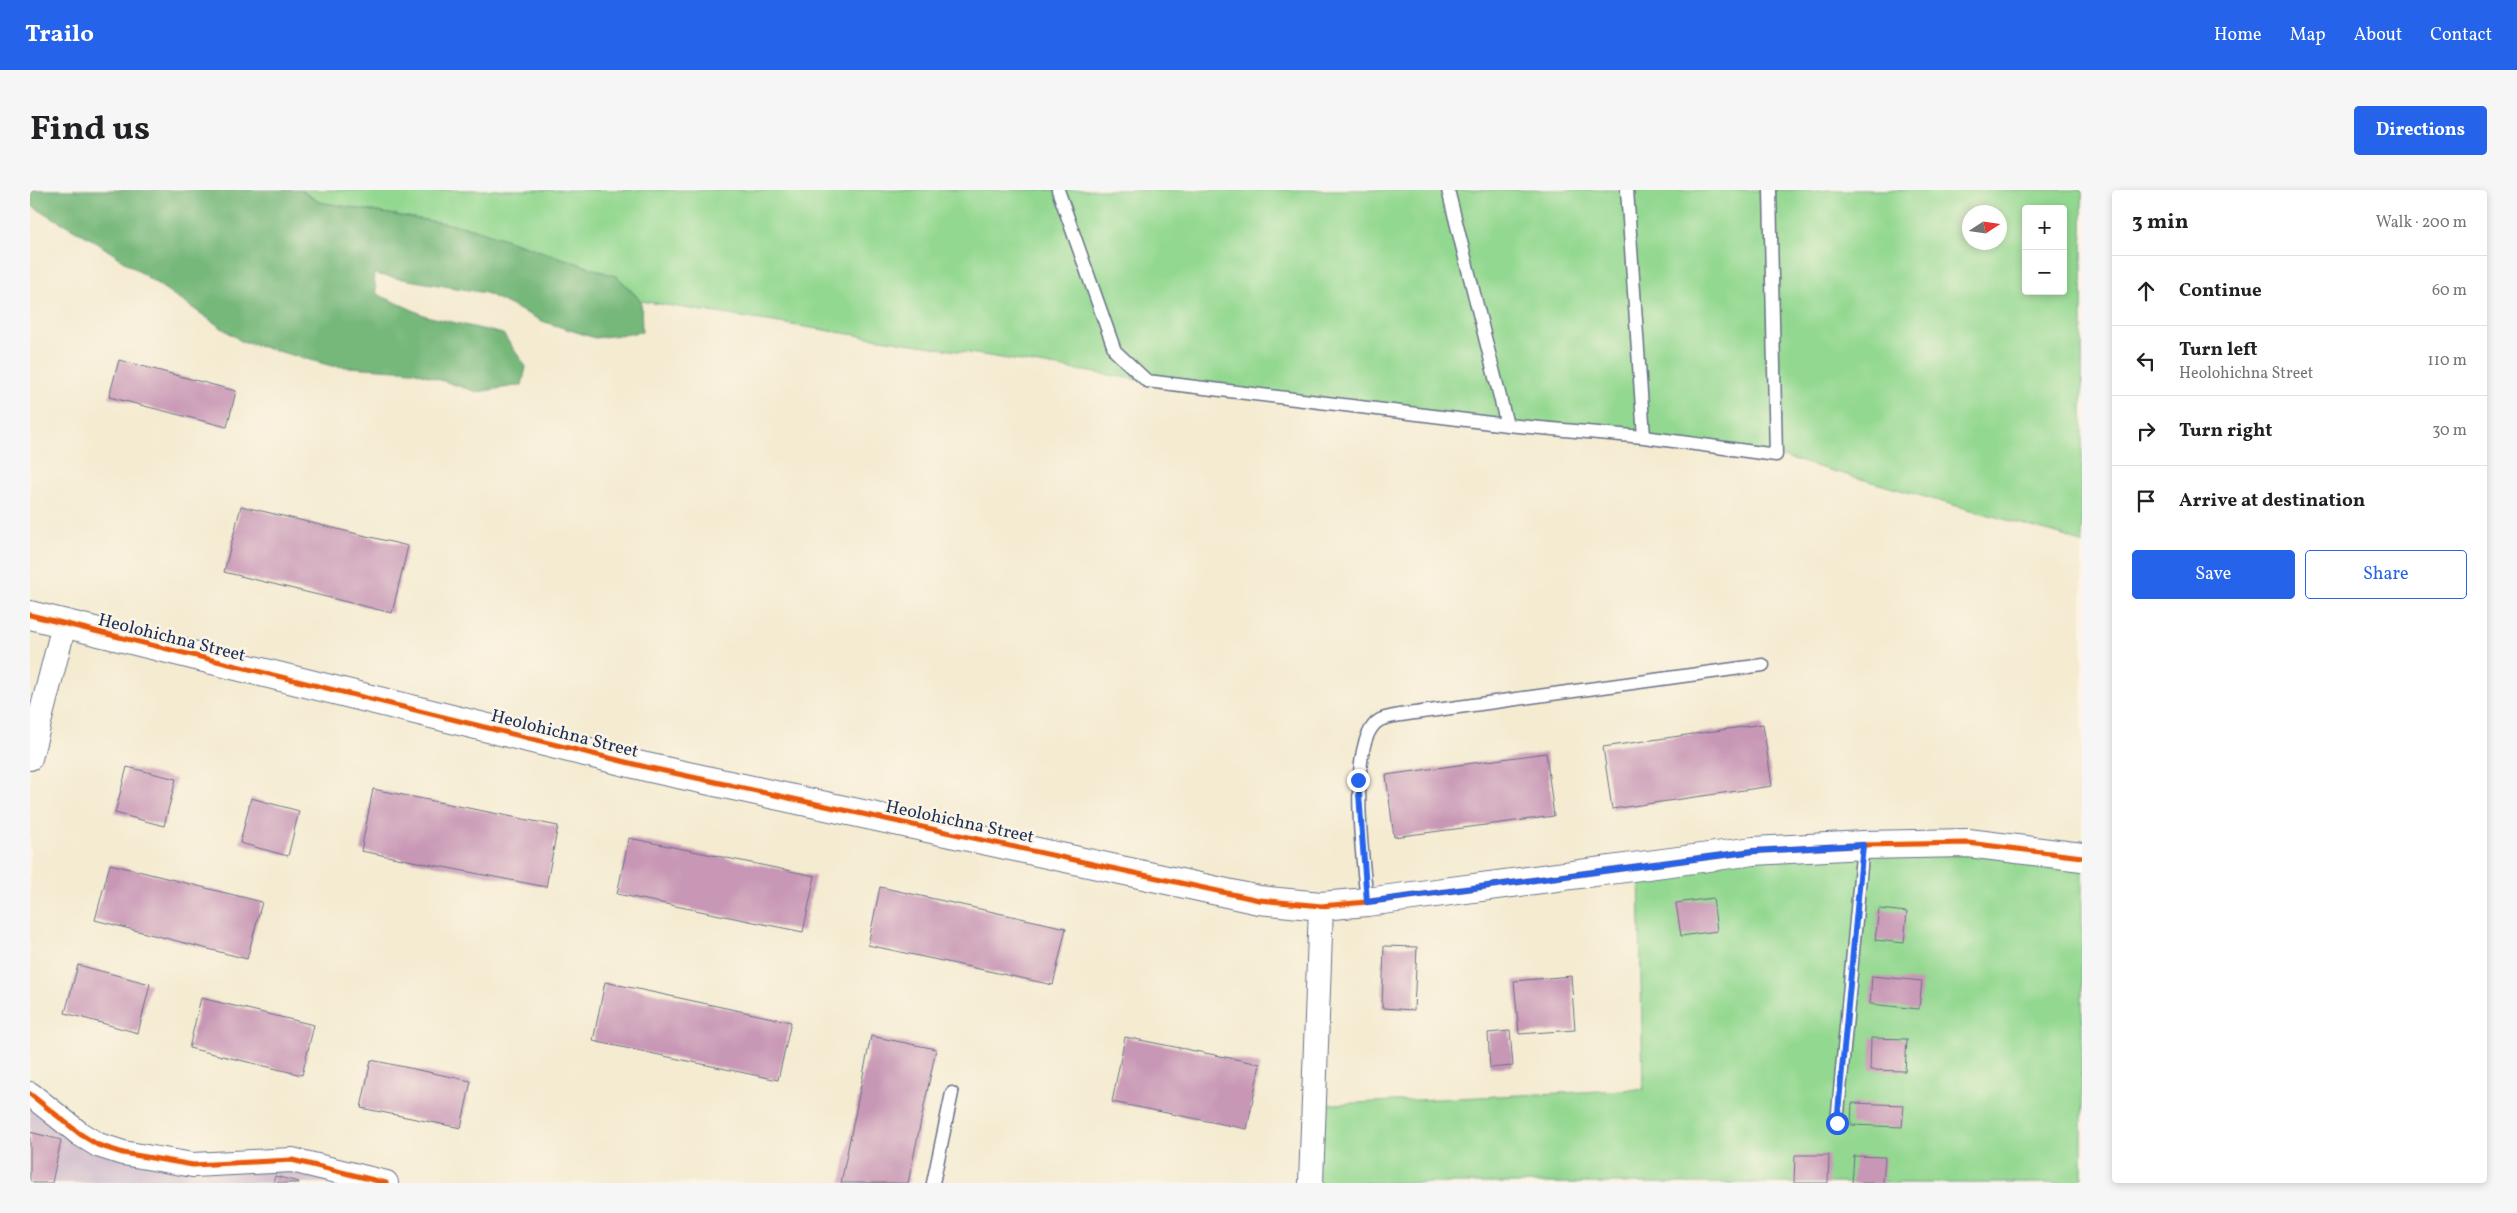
<!DOCTYPE html>
<meta charset="utf-8">
<style>
:root{--surface:#fff;--page:#f6f6f6;--text:#202124;--muted:#757577;--line:#e0e0e0;--accent:#2563eb}
body{margin:0;font-family:Vollkorn,serif;background:var(--page);color:var(--text)}
.controls{position:absolute;right:15px;top:15px;display:grid;overflow:hidden;border-radius:5px;box-shadow:0 2px 8px #0003}
.controls button{width:45px;height:45px;display:grid;place-items:center;padding:0;border:0;border-bottom:1px solid var(--line);background:var(--surface);color:var(--text);font:25px sans-serif}
.compass{position:absolute;left:1932px;top:15px;width:45px;height:45px;border-radius:50%;background:var(--surface);box-shadow:0 2px 8px #0003;rotate:78deg}
.stop{position:absolute;width:15px;height:15px;margin:-11px;border:4px solid #2563eb;border-radius:50%;background:#fff}
.stop.end{background:#2563eb;border-color:#fff;box-shadow:0 1px 5px #0008}
.list{margin:0;padding:0;list-style:none}
h2{display:flex;justify-content:space-between;align-items:center;height:65px;margin:0;padding:0 20px;font-size:21px}
h2 small{font-size:16px;font-weight:400;color:var(--muted)}
.list li{display:grid;grid-template-columns:32px 1fr auto;gap:15px;align-items:center;box-sizing:border-box;height:70px;padding:0 20px;border-top:1px solid var(--line)}
.list b{display:block;font-size:19px;white-space:nowrap}
.list p{margin:0;font-size:16px;white-space:nowrap;color:var(--muted)}
.list em{font-size:16px;font-style:normal;color:var(--muted)}
.actions{display:flex;gap:10px;padding:15px 20px}
.actions a{flex:1;padding:11px 0;border:1px solid var(--accent);border-radius:5px;text-align:center;font-size:18px;color:var(--accent)}
.actions .main{background:var(--accent);color:#fff}
.icon{flex:none;width:28px;height:28px;fill:none;stroke:currentColor;stroke-width:2;stroke-linecap:round;stroke-linejoin:round}
.map{position:relative;flex:none;width:2052px;height:993px;overflow:hidden;border-radius:5px}
header{display:flex;align-items:center;gap:30px;box-sizing:border-box;height:70px;padding:0 25px;background:var(--accent);color:#fff}
header strong{font-size:24px}
nav{display:flex;gap:28px;margin-inline-start:auto;font-size:18px}
.intro{display:flex;align-items:center;justify-content:space-between;box-sizing:border-box;height:120px;padding:0 30px}
h1{margin:0;font-size:35px}
.button{padding:12px 22px;border-radius:5px;background:var(--accent);color:#fff;font-size:18px;font-weight:700}
main{display:flex;gap:30px;padding:0 30px}
aside{flex:1;background:var(--surface);border-radius:5px;box-shadow:0 2px 8px #0003}
.map>svg:first-child{display:block}
.industrial{fill:#d0bdce}
.green{fill:#93d890;stroke:#578477;fill-rule:evenodd}
.forest{fill:#76b87a;stroke:#48746c}
.building{fill:#c897b5}
.lines{fill:none;stroke-linecap:round;stroke-linejoin:round}
.service-casing{stroke:#677186;stroke-width:15}
.minor-casing{stroke:#677186;stroke-width:26}
.tertiary-casing{stroke:#677186;stroke-width:30}
.service{stroke:#fff;stroke-width:12}
.minor{stroke:#fff;stroke-width:24}
.tertiary{stroke:#fff;stroke-width:28}
.cycleway-casing{stroke:#fcf5e5;stroke-width:8}
.cycleway{stroke:#e8590c;stroke-width:5}
.route{stroke:#2563eb;stroke-width:6}
.labels{text-anchor:middle;stroke-width:5;stroke-linejoin:round;paint-order:stroke}
.street-label{font-size:18px;fill:#1b2f5e;stroke:#fcf5e5}
</style>
<header>
<strong>Trailo</strong>
<nav><a>Home</a><a>Map</a><a>About</a><a>Contact</a></nav>
</header>
<div class="intro"><h1>Find us</h1><a class="button">Directions</a></div>
<main>
<div class="map">
<svg width="2052" height="993" viewBox="0 0 2052 993">
<rect width="100%" height="100%" fill="#fcf5e5"/>
<filter id="ink" filterUnits="userSpaceOnUse"><feTurbulence type="fractalNoise" baseFrequency=".02" numOctaves="2"/><feDisplacementMap in="SourceGraphic" scale="10" xChannelSelector="R" yChannelSelector="G"/><feConvolveMatrix kernelMatrix="1 2 1 2 8 2 1 2 1" color-interpolation-filters="sRGB"/></filter>
<filter id="wash" filterUnits="userSpaceOnUse"><feTurbulence type="fractalNoise" baseFrequency=".0096" numOctaves="4" result="noise"/><feDisplacementMap in="SourceGraphic" scale="20" xChannelSelector="R" yChannelSelector="G"/><feGaussianBlur stdDeviation="1.12" result="paint"/><feColorMatrix in="noise" values="0 0 0 0 0 0 0 0 0 0 0 0 0 0 0 0 0 1.4 0 .05"/><feComposite in="paint" operator="in"/></filter>
<g filter="url(#wash)">
<rect width="100%" height="100%" fill="#f4ebd1"/>
<path class="industrial" d="M0,904L50,944L199,972L356,993H0Z"/>
<path class="green" d="M271,0H2052V355L2041,348L1746,265L1117,191L611,111L588,87L442,38L289,12ZM1996,19H2033V101H1996ZM1940,22H1970V52H1940Z
M1724,661L2052,667V993H1281L1284,915L1613,899L1609,677Z"/>
<path class="forest" d="M0,0H271L289,12L442,38L588,87L611,111L612,142L565,148L512,131L456,103L343,84L347,104L396,126L473,144L496,177L492,195L447,202L383,181L302,176L211,151L63,50L0,15Z"/>
<g id="blocks">
<path class="building" d="M89,170L206,201L197,237L79,207Z
M211,316L378,356L362,423L194,382Z
M1733,534L1742,596L1582,619L1573,557Z
M1516,563L1524,626L1364,647L1356,585Z
M97,577L146,589L134,636L85,623Z
M343,599L528,636L516,697L331,661Z
M221,608L269,621L258,666L210,653Z
M599,648L785,686L773,742L587,704Z
M80,674L232,712L217,769L65,730Z
M850,697L1036,738L1023,795L838,755Z
M1683,708L1687,741L1651,746L1646,713Z
M1849,719L1877,722L1874,753L1845,750Z
M1354,756L1387,757L1384,820L1352,818Z
M48,775L120,794L108,843L35,823Z
M1541,786L1545,840L1489,844L1484,791Z
M1842,786L1892,791L1889,819L1840,814Z
M575,792L761,832L748,890L563,851Z
M171,808L284,835L272,885L159,858Z
M1480,841L1483,876L1460,878L1458,843Z
M841,846L906,859L878,993H811Z
M1095,847L1230,874L1217,939L1082,912Z
M1841,848L1877,849L1875,881L1840,880Z
M341,870L441,891L431,938L331,918Z
M1822,913L1874,915L1872,937L1821,935Z
M0,942L31,950L22,993H0Z
M1765,965H1799L1798,993H1764Z
M1824,966L1855,967L1853,993H1822Z
M245,986L269,992V993H243Z"/>
</g>
</g>
<g filter="url(#ink)">
<use href="#blocks" fill-opacity="0" stroke="#677186" stroke-width="1"/>
<g class="lines">
<defs>
<path id="service" d="M1028,0L1085,161L1117,191L1477,235
M1418,0L1477,235L1614,247L1746,265L1740,0
M1597,0L1614,247
M1337,712C1334,677 1315,549 1350,530C1361,525 1380,524 1392,522L1733,475
M1807,933L1833,655
M903,993L922,903"/>
<path id="minor" d="M0,568L34,435
M0,904L50,944L68,955L93,963L163,975L262,970L356,993
M1281,993L1291,716"/>
<path id="tertiary" d="M0,425L616,577L1229,710L1291,716L1337,712L1724,661L1833,655L1938,653L2052,667"/>
</defs>
<use href="#service" class="service-casing"/>
<use href="#minor" class="minor-casing"/>
<use href="#tertiary" class="tertiary-casing"/>
<use href="#service" class="service"/>
<use href="#minor" class="minor"/>
<use href="#tertiary" class="tertiary"/>
<defs>
<path id="cycleway" d="M0,425L616,577L1229,710L1291,716L1337,712L1724,661L1833,655L1938,653L2052,667
M0,904L50,944L68,955L93,963L163,975L262,970L356,993"/>
</defs>
<use href="#cycleway" class="cycleway-casing"/>
<use href="#cycleway" class="cycleway"/>
</g>
</g>
<g class="lines" filter="url(#ink)">
<path class="route" d="M1328,590L1337,712L1724,661L1833,655L1807,933"/>
</g>
<g class="labels">
<g class="street-label">
<text transform="translate(142 447) rotate(14)" y="6">Heolohichna Street</text>
<text transform="translate(535 543) rotate(14)" y="6">Heolohichna Street</text>
<text transform="translate(930 631) rotate(12)" y="6">Heolohichna Street</text>
</g>
</g>
</svg>
<div class="controls">
<button>+</button>
<button>−</button>
</div>
<svg class="compass" viewBox="-18 -18 36 36"><path d="M0-13l5 13h-10z" fill="#e53935"/><path d="M0 13l5-13h-10z" fill="#757577"/></svg>
<div class="stop" style="left:1807px;top:933px"></div>
<div class="stop end" style="left:1328px;top:590px"></div>
</div>
<aside>
<h2>3 min<small>Walk · 200 m</small></h2>
<ul class="list">
<li><svg class="icon" aria-label="ahead" viewBox="0 0 24 24"><path d="M12 20V5M6 11l6-6 6 6"/></svg><div><b>Continue</b></div><em>60 m</em></li>
<li><svg class="icon" aria-label="left" viewBox="0 0 24 24"><path d="M17 20v-9H6M10 6l-5 5 5 5"/></svg><div><b>Turn left</b><p>Heolohichna Street</p></div><em>110 m</em></li>
<li><svg class="icon" aria-label="right" viewBox="0 0 24 24"><path d="M7 20v-9h11M14 6l5 5-5 5"/></svg><div><b>Turn right</b></div><em>30 m</em></li>
<li><svg class="icon" aria-label="arrive" viewBox="0 0 24 24"><path d="M6 21V4h12l-3 4 3 4H6"/></svg><div><b>Arrive at destination</b></div></li>
</ul>
<div class="actions"><a class="main">Save</a><a>Share</a></div>
</aside>
</main>
